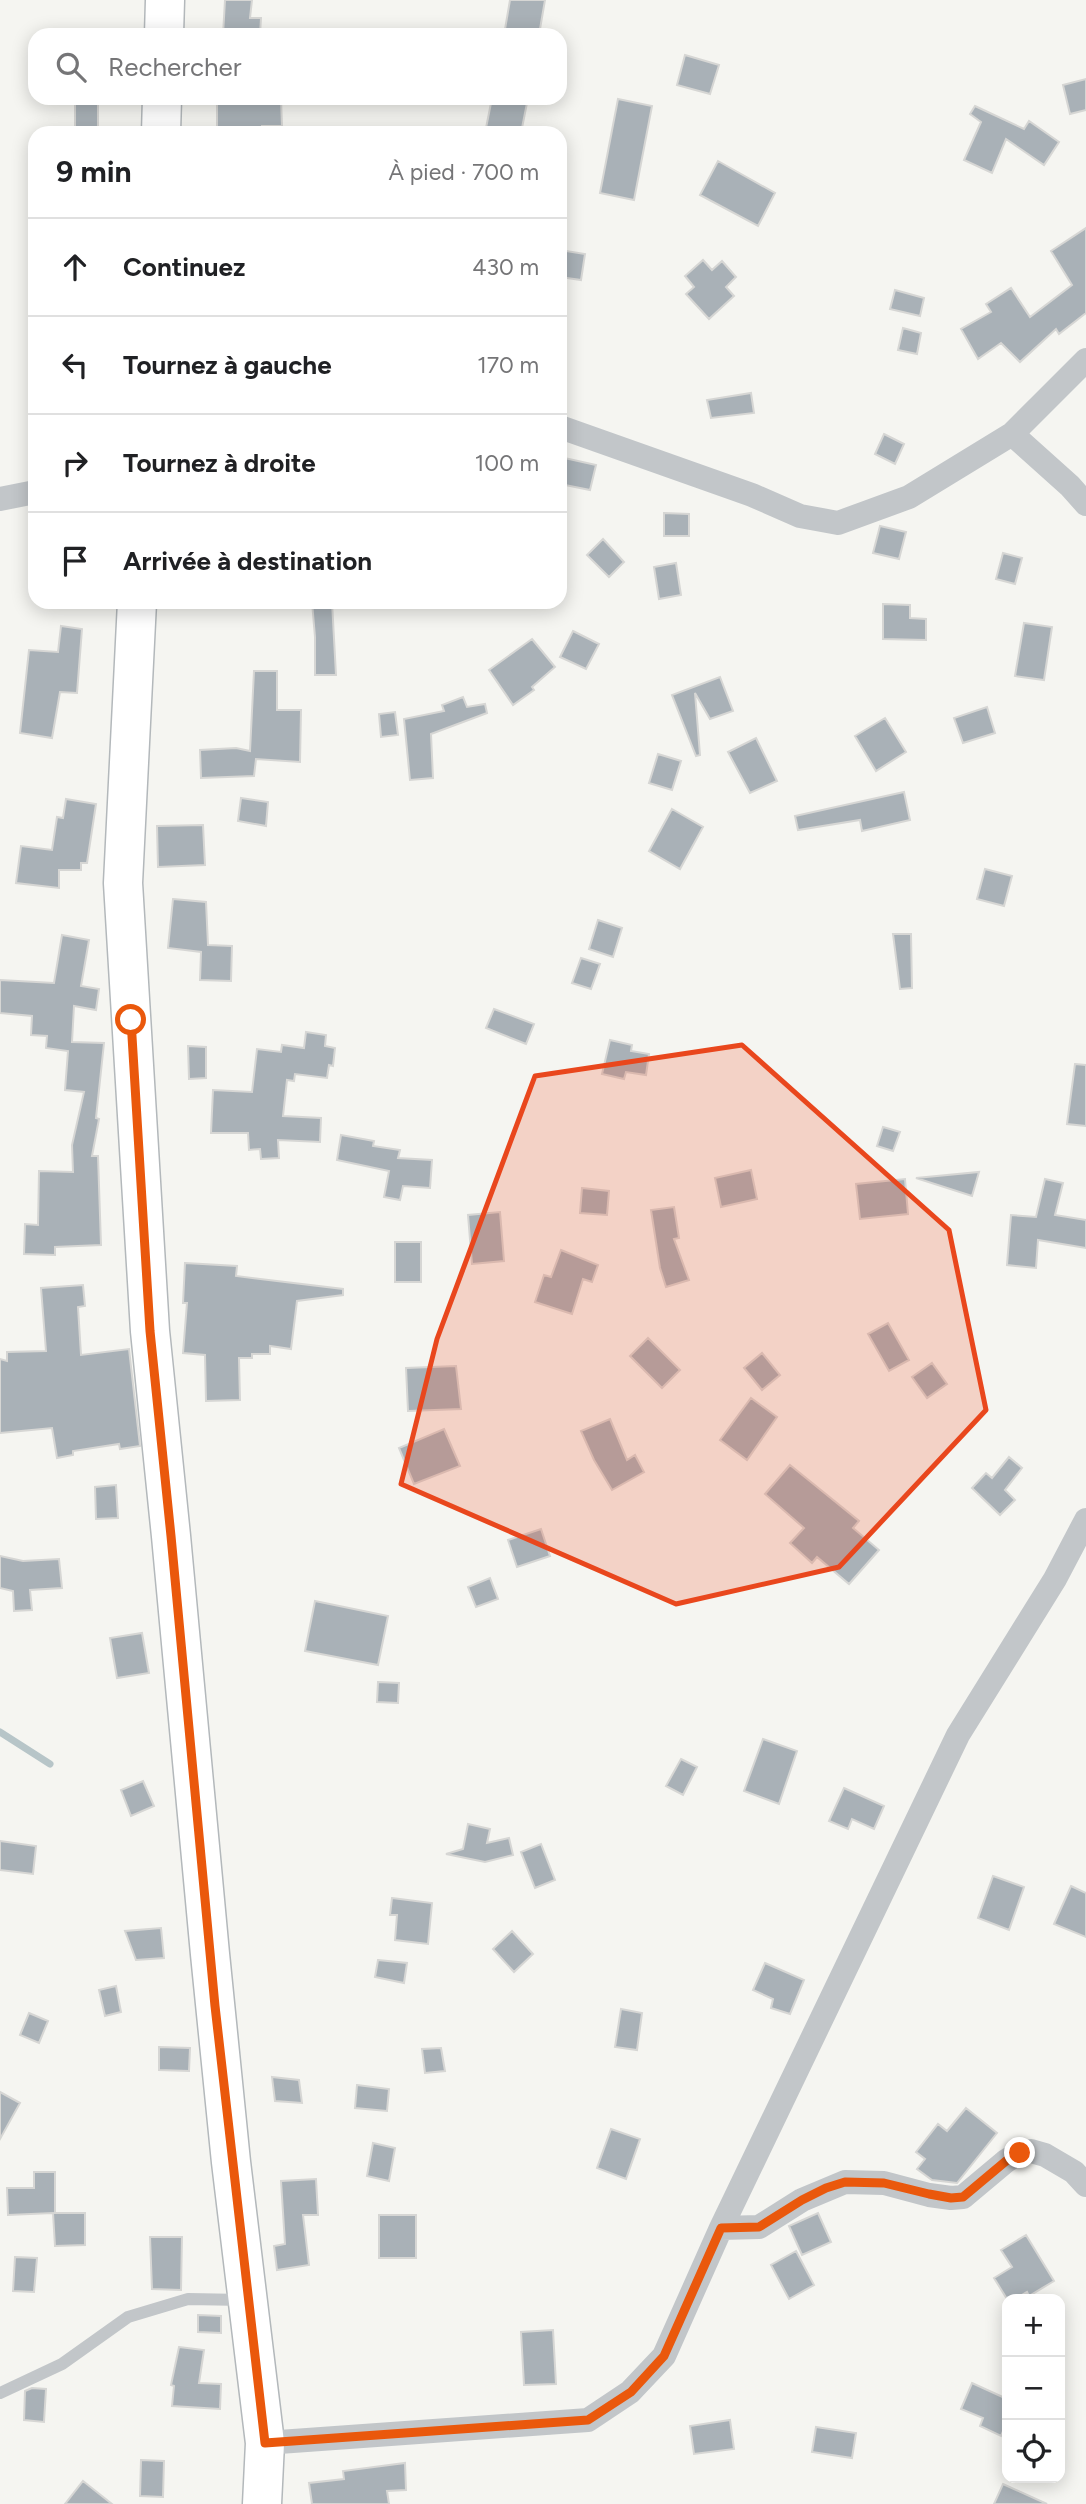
<!DOCTYPE html>
<html lang="fr">
<meta charset="utf-8">
<style>
:root{--surface:#fff;--page:#f2f2f2;--text:#202124;--muted:#757577;--line:#e0e0e0}
body{margin:0;font-family:Figtree,sans-serif;background:var(--page);color:var(--text)}
.controls{position:absolute;right:21px;bottom:21px;display:grid;overflow:hidden;border-radius:14px;box-shadow:0 4px 18px #0003}
.controls button{width:63px;height:63px;display:grid;place-items:center;padding:0;border:0;border-bottom:2px solid var(--line);background:var(--surface);color:var(--text);font:35px sans-serif}
.stop{position:absolute;width:21px;height:21px;margin:-16px;border:5px solid #ea580c;border-radius:50%;background:#fff}
.stop.end{background:#ea580c;border-color:#fff;box-shadow:0 2px 7px #0008}
.list{margin:0;padding:0;list-style:none}
h2{display:flex;justify-content:space-between;align-items:center;height:91px;margin:0;padding:0 28px;font-size:30px}
h2 small{font-size:23px;font-weight:400;color:var(--muted)}
.list li{display:grid;grid-template-columns:46px 1fr auto;gap:21px;align-items:center;box-sizing:border-box;height:98px;padding:0 28px;border-top:2px solid var(--line)}
.list b{display:block;font-size:26px;white-space:nowrap}
.list em{font-size:23px;font-style:normal;color:var(--muted)}
.icon{flex:none;width:38px;height:38px;fill:none;stroke:currentColor;stroke-width:2;stroke-linecap:round;stroke-linejoin:round}
.map{position:relative;flex:none;width:1086px;height:2504px;overflow:hidden}
.search{position:absolute;background:var(--surface);box-shadow:0 4px 18px #0003;left:28px;top:28px;width:539px;height:77px;display:flex;align-items:center;gap:18px;box-sizing:border-box;padding:0 24px;border-radius:21px;color:var(--muted);font-size:26px}
.panel{position:absolute;background:var(--surface);box-shadow:0 4px 18px #0003;left:28px;top:126px;width:539px;height:483px;border-radius:21px}
.map>svg:first-child{display:block}
.lines{fill:none;stroke-linecap:round;stroke-linejoin:round}
.stream{stroke:#b7c5c8;stroke-width:7}
.building{fill:#a9b1b7;stroke:#d6d6d4;stroke-width:2}
.primary-casing{stroke:#b3b8bb;stroke-width:41}
.lane{stroke:#c2c6c9;stroke-width:12}
.street{stroke:#c2c6c9;stroke-width:24}
.primary{stroke:#fff;stroke-width:38}
.route{stroke:#ea580c;stroke-width:9}
.marked{fill:#e9471d;fill-opacity:0.2;stroke:#e9471d;stroke-width:5;stroke-linejoin:round}
</style>
<div class="map">
<svg width="1086" height="2504" viewBox="0 0 1086 2504">
<rect width="100%" height="100%" fill="#f5f5f1"/>
<g class="lines">
<path class="stream" d="M0,1732L50,1764"/>
</g>
<path class="building" d="M225,0H252L250,18H261L260,35H223Z
M510,0H545L539,35H504Z
M685,55L719,65L710,94L677,85Z
M1086,79V110L1070,114L1063,85Z
M75,98H98V133H75Z
M217,98H281L282,126H262V133H217Z
M492,98H528L521,133H485Z
M618,99L652,106L634,200L600,193Z
M975,106L1024,129L1029,121L1059,142L1044,165L1006,139L992,173L964,160L981,122L970,114Z
M718,161L775,193L758,226L700,195Z
M1086,228V313L1059,334L1056,329L1020,362L1001,343L978,359L961,329L991,312L986,304L1011,288L1030,317L1072,285L1051,251Z
M560,250L585,254L581,280L560,277Z
M703,260L712,270L722,261L736,277L726,287L734,296L709,319L686,294L694,287L685,276Z
M895,290L924,298L920,316L890,309Z
M903,328L921,333L917,354L898,350Z
M751,393L754,413L711,418L707,400Z
M884,434L904,444L895,464L875,454Z
M560,457L596,465L590,490L560,484Z
M664,513L689,514V536H664Z
M880,526L906,532L899,559L873,553Z
M603,539L624,562L609,577L587,555Z
M1003,553L1022,558L1015,584L996,579Z
M676,563L681,595L659,599L654,567Z
M312,602H332L336,675H315V637Z
M883,604L910,605V618L926,619V640L883,639Z
M1024,623L1052,627L1044,680L1015,676Z
M61,626L82,629L77,693L60,692L52,738L20,733L29,650L58,652Z
M573,631L599,644L586,669L560,657Z
M532,639L555,667L532,687L534,690L513,705L489,670Z
M254,671H277V710H301L300,762L256,759L254,776L201,778L200,750L236,748L250,751Z
M720,677L733,711L710,719L695,693L700,755L696,756L672,695Z
M463,697L467,707L485,704L487,713L431,734L433,778L410,780L404,719L444,711L442,705Z
M987,707L995,733L963,743L954,718Z
M395,712L398,735L381,737L379,714Z
M885,718L906,752L876,771L855,736Z
M756,738L777,781L750,793L728,752Z
M658,754L681,761L672,790L649,783Z
M904,792L910,820L862,831L860,820L798,830L795,816Z
M241,798L268,802L266,826L238,821Z
M66,799L96,804L87,863H81V870H59V888L16,883L21,846L52,850L57,817L63,818Z
M672,809L703,827L680,869L649,851Z
M203,825L205,865L158,867L157,826Z
M985,869L1012,876L1004,906L977,899Z
M173,899L206,902L208,945L232,946L231,981L200,980L201,952L168,948Z
M598,920L622,928L613,957L589,949Z
M893,934H911L912,988L900,989Z
M62,935L89,940L81,986L99,989L96,1010L74,1006L72,1042L104,1043L96,1118L99,1119L92,1156H98L101,1245L55,1247V1255L24,1254L25,1224L38,1225L39,1171L73,1172L72,1145L84,1092L65,1090L68,1051L46,1048L47,1036L31,1035L32,1016L0,1013V980L54,983Z
M581,958L600,964L591,989L572,983Z
M494,1009L534,1024L526,1044L486,1028Z
M306,1032L326,1035L325,1046L335,1048L333,1066L329,1065L327,1078L295,1074L294,1081L287,1080L283,1116L321,1118L320,1142L278,1140L279,1158L261,1159L260,1149L249,1150L248,1133H211L213,1090L252,1092L257,1049L281,1052L282,1045L304,1048Z
M610,1040L632,1045L631,1051L649,1054L646,1075L626,1072L624,1079L602,1074Z
M188,1046L206,1047V1078L189,1079Z
M1075,1064L1086,1065V1126L1067,1124Z
M883,1127L900,1132L893,1151L877,1146Z
M341,1135L374,1141L373,1146L400,1150L398,1158L432,1160L430,1188L403,1186L400,1200L384,1197L389,1171L337,1160Z
M751,1170L757,1199L721,1207L715,1178Z
M979,1172L972,1196L916,1178Z
M905,1179L908,1214L860,1219L856,1184Z
M1045,1179L1063,1183L1055,1215L1086,1220V1248L1038,1240L1036,1268L1007,1265L1011,1215L1036,1217Z
M582,1188L609,1191L607,1215L580,1213Z
M674,1207L679,1238L674,1239L689,1280L666,1287L660,1268L651,1210Z
M500,1212L504,1261L472,1264L468,1215Z
M395,1242H421V1282H395Z
M561,1250L598,1265L592,1282L583,1279L572,1314L535,1302L544,1275L551,1277Z
M185,1263L237,1266L236,1276L343,1289V1295L297,1301L291,1349L270,1346V1354H252V1358H239L240,1400L206,1401L205,1355L183,1353L187,1303H183Z
M83,1285L85,1306L78,1307L81,1355L129,1349L140,1446L120,1449L119,1444L73,1451V1455L57,1458L52,1428L0,1433V1359L7,1361V1352L46,1351L41,1288Z
M888,1323L909,1360L889,1371L868,1334Z
M648,1338L680,1370L662,1388L630,1356Z
M762,1353L780,1375L762,1390L744,1368Z
M932,1363L947,1384L927,1398L912,1377Z
M456,1366L461,1409L408,1411L406,1368Z
M751,1398L777,1417L747,1460L720,1440Z
M610,1419L627,1460L635,1455L644,1472L612,1490L594,1460L581,1431Z
M444,1429L460,1466L414,1484L399,1448Z
M1009,1457L1022,1468L1005,1490L1015,1500L1000,1515L972,1488L986,1473L992,1478Z
M790,1465L859,1521L853,1528L879,1550L849,1584L817,1557L812,1563L790,1543L804,1528L765,1494Z
M116,1485L118,1518L96,1519L95,1487Z
M541,1529L550,1556L517,1567L508,1540Z
M0,1556L23,1561L59,1559L62,1588L30,1590L32,1610L14,1611L13,1591L0,1588Z
M490,1578L498,1599L476,1607L468,1587Z
M315,1601L388,1616L378,1665L305,1651Z
M142,1633L149,1673L117,1678L110,1638Z
M378,1682L399,1683L398,1703L377,1702Z
M763,1739L797,1751L779,1804L744,1791Z
M681,1759L697,1767L683,1795L666,1786Z
M143,1781L154,1806L131,1816L121,1790Z
M844,1788L884,1806L874,1829L852,1819L848,1829L829,1821Z
M468,1824L490,1829L487,1843L509,1838L513,1855L485,1862L446,1854L463,1849Z
M0,1841L36,1846L33,1874L0,1870Z
M541,1844L555,1880L535,1888L521,1852Z
M993,1876L1024,1887L1009,1930L978,1918Z
M1071,1886L1086,1893V1937L1054,1924Z
M392,1898L432,1903L428,1944L395,1940L397,1915H390Z
M161,1928L164,1958L136,1960L125,1931Z
M512,1931L533,1954L514,1972L493,1949Z
M378,1960L407,1963L404,1983L375,1977Z
M765,1963L804,1980L790,2014L771,2008L773,1999L753,1990Z
M116,1986L121,2012L105,2016L99,1990Z
M621,2009L642,2013L637,2050L615,2047Z
M29,2013L48,2021L39,2043L20,2035Z
M159,2047L190,2048L189,2071L159,2070Z
M441,2048L445,2071L425,2073L422,2049Z
M272,2077L299,2080L302,2103L275,2101Z
M357,2085L389,2089L387,2111L355,2108Z
M0,2092L20,2103L0,2139Z
M966,2108L997,2133L957,2183L932,2180L917,2169L925,2159L916,2152L938,2124L947,2131Z
M611,2129L640,2139L626,2179L597,2168Z
M373,2143L395,2148L389,2181L367,2176Z
M34,2172H55V2213H85V2245L55,2246L53,2213L8,2215L7,2188H34Z
M316,2179L318,2215H303L309,2265L277,2270L274,2246L285,2244L281,2181Z
M818,2213L831,2242L802,2255L789,2226Z
M379,2215H416V2258H379Z
M1026,2235L1054,2281L1029,2296L1027,2292L1015,2299H1007L994,2278L1012,2267L1001,2250Z
M150,2237H182L181,2290L152,2289Z
M796,2251L814,2285L789,2299L771,2265Z
M15,2257L37,2258L34,2292L13,2291Z
M198,2315L221,2316V2333L198,2332Z
M553,2330L556,2384L524,2385L521,2332Z
M179,2347L204,2350L199,2383L221,2384L220,2409L172,2406L174,2386L171,2385Z
M972,2383L1007,2399V2421L1001,2436L980,2426L983,2418L961,2409Z
M32,2388L46,2389L44,2422L24,2420L25,2391Z
M730,2420L734,2449L694,2454L690,2426Z
M816,2427L856,2433L852,2458L812,2452Z
M141,2460L164,2461L163,2497L140,2496Z
M405,2463L406,2490L387,2491L389,2504H312L309,2483L344,2479L343,2471Z
M83,2481L112,2504H65Z
M1003,2484L1047,2504H994Z"/>
<g class="lines">
<defs>
<path id="primary" d="M164,35L165,0
M161,133L162,98
M137,602L123,883L150,1331L171,1536L210,1954L231,2162L265,2443L262,2504"/>
</defs>
<use href="#primary" class="primary-casing"/>
<path class="lane" d="M0,2393L62,2364L128,2317L188,2299L244,2300"/>
<path class="street" d="M560,427L752,495L800,516L838,523L909,497L1012,434L1086,360
M1012,434L1070,486L1086,504
M0,499L35,492
M721,2228L759,2227L802,2200L845,2182L884,2183L929,2195L951,2198L963,2197L1006,2161L1019,2153L1031,2151L1045,2155L1074,2172L1086,2185
M265,2443L588,2420L630,2392L664,2356L721,2228L958,1735L1055,1579L1086,1520"/>
<use href="#primary" class="primary"/>
</g>
<g class="lines">
<path class="route" d="M131,1020L150,1331L171,1536L215,2006L265,2443L588,2420L631,2392L664,2356L721,2228L759,2227L802,2200L826,2188L845,2182L884,2183L929,2194L951,2198L963,2197L1006,2161L1020,2153"/>
</g>
<path class="marked" d="M742,1045L949,1230L986,1410L839,1567L676,1604L401,1484L437,1339L535,1076Z"/>
</svg>
<div class="controls">
<button>+</button>
<button>−</button>
<button><svg class="icon" aria-label="locate" viewBox="0 0 24 24"><circle cx="12" cy="12" r="6"/><path d="M12 2v4M12 18v4M2 12h4M18 12h4"/></svg></button>
</div>
<div class="stop" style="left:131px;top:1020px"></div>
<div class="stop end" style="left:1020px;top:2153px"></div>
<div class="search"><svg class="icon" aria-label="search" viewBox="0 0 24 24"><circle cx="10" cy="10" r="6"/><path d="M15 15l6 6"/></svg>Rechercher</div>
<section class="panel">
<h2>9 min<small>À pied · 700 m</small></h2>
<ul class="list">
<li><svg class="icon" aria-label="ahead" viewBox="0 0 24 24"><path d="M12 20V5M6 11l6-6 6 6"/></svg><div><b>Continuez</b></div><em>430 m</em></li>
<li><svg class="icon" aria-label="left" viewBox="0 0 24 24"><path d="M17 20v-9H6M10 6l-5 5 5 5"/></svg><div><b>Tournez à gauche</b></div><em>170 m</em></li>
<li><svg class="icon" aria-label="right" viewBox="0 0 24 24"><path d="M7 20v-9h11M14 6l5 5-5 5"/></svg><div><b>Tournez à droite</b></div><em>100 m</em></li>
<li><svg class="icon" aria-label="arrive" viewBox="0 0 24 24"><path d="M6 21V4h12l-3 4 3 4H6"/></svg><div><b>Arrivée à destination</b></div></li>
</ul>
</section>
</div>
